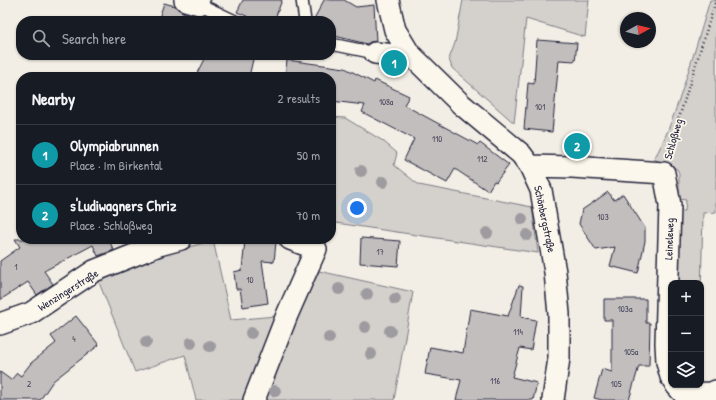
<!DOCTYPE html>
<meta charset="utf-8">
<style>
:root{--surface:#171b24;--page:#20242c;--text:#f1f3f6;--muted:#9ea1a6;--line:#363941;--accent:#0b8043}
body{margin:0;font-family:"Patrick Hand",sans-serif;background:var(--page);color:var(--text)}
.controls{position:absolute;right:12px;bottom:12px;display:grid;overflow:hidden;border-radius:8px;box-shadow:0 1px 3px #0004}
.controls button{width:36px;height:36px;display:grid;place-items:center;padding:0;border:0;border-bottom:1px solid var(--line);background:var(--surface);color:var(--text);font:20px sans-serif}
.compass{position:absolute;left:620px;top:12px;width:36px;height:36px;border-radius:50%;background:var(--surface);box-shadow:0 1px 3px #0004;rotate:82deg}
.you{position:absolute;left:357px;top:208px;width:14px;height:14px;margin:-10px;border:3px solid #fff;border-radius:50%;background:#1a73e8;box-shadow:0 0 0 6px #1a73e833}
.badge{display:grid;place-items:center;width:26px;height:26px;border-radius:50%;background:var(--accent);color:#fff;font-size:13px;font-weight:700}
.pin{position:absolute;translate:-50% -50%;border:2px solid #fff;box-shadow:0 1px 4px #0006}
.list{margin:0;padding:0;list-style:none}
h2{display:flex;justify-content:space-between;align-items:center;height:52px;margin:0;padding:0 16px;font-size:17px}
h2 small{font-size:13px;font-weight:400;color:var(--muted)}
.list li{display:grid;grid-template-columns:26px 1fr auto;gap:12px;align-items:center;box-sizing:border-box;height:60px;padding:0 16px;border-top:1px solid var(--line)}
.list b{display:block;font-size:15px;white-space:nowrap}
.list p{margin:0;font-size:13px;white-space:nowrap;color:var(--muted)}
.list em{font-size:13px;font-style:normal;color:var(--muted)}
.icon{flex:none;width:22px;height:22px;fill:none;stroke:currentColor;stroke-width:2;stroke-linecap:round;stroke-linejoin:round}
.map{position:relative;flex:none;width:716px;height:400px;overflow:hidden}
.search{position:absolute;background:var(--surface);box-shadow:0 1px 3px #0004;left:16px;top:16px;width:320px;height:44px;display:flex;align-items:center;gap:10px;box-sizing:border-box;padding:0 14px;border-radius:16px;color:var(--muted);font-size:15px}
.panel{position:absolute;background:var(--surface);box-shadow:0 1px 3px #0004;left:16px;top:72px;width:320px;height:172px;border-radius:16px}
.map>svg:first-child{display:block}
.green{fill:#d4d1cc;stroke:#7b7a84}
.building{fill:#c2bebe;stroke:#22223b}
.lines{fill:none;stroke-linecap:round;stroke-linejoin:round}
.lane-casing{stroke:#22223b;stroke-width:14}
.street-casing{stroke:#22223b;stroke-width:24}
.path{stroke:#22223b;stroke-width:2.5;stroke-dasharray:1 3;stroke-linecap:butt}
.lane{stroke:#fbf7ec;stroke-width:11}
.street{stroke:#fbf7ec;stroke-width:21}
.tree{fill:#9d9b9f}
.labels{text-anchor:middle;stroke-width:3.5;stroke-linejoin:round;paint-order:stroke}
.number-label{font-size:9px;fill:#4a495c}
.street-label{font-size:11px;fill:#22223b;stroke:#fbf7ec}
</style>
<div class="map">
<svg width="716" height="400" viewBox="0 0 716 400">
<rect width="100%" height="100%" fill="#f2eee5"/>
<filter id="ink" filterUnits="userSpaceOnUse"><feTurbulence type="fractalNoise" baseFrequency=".025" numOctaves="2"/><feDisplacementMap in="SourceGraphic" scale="8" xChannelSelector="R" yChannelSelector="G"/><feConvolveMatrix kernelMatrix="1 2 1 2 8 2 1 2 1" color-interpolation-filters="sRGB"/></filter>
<g filter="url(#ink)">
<path class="green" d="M463,0H589L585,37L526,19L514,123L452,68L449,59L455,43Z
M710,0H716V212L703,213L701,293V283H677L679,211H685L686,200L679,199V173L677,169L654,159C665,140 672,120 679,100C690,67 700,34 710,0Z
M331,117L345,118L383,141L397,153L394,165L419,185L532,207L538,253L336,223L331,230Z
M213,240L231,320L287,315L298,316L319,271L413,292L394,400H196L185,355L135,372L98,280L143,261Z"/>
<path class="building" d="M243,0H282L274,21H258L237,12Z
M324,0H344L356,7L374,5L376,41L370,42L367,44L331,35V21H313Z
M164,3L175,6L182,12L196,16L203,15L211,17L210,21H158Z
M537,40L577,43L575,61L559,60L552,132L524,129L528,83L534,84Z
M206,55H254L249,77H195Z
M287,60L345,68L374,83L375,80L409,96L404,105L478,145L480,143L509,165L496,182L494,181L488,191L455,169L447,183L404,160L414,139L362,112L365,105L331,101V77H285Z
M608,192L614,200L623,194L645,228V241L638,273L610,266L615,247L596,250L579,224L582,210Z
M361,238L400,241L398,266L360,263Z
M15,239H108L114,250L98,256L93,245L44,271L53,284L37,295L28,282L0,300V261L20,247Z
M245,240L276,242L274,262L262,261L268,303L243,307L240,289H236L234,272L242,270Z
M519,285L523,286L521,317L536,320L531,350L520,348L512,377L537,383L533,400H456L461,380L425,374L430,347L463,353L470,309L508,316Z
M604,299H646V323H650L649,366H639L629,400H602L594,398L602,369L612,372V320H604Z
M76,316L99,345L53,381L40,400H0V372L11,380L17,373L21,376L31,363L56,343L51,336Z"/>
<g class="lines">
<defs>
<path id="lane" d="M302,0L305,21
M199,4L235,21
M331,44L375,53"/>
<path id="street" d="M185,0L199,4
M388,0L395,30L409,53L461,104L521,154L530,166L541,190L555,272L559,314V358L553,400
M375,53L395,55L409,53
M530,166L572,167L664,173L670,205L666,343L667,362L671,377
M0,324L31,313L94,271L159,245L181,239
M676,385L684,394L712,393L716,391
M254,400L287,315L316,249L290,239"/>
</defs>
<use href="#lane" class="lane-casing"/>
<use href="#street" class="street-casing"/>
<path class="path" d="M668,153L716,0"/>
<use href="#lane" class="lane"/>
<use href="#street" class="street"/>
</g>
<g class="tree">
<circle cx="361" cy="171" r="6"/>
<circle cx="383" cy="182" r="6"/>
<circle cx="522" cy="219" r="6"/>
<circle cx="487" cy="233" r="6"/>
<circle cx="527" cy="235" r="6"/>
<circle cx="339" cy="289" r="6"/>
<circle cx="367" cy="294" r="6"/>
<circle cx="395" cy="299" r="6"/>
<circle cx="365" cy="327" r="6"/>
<circle cx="390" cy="331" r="6"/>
<circle cx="251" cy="333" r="6"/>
<circle cx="329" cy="338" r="6"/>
<circle cx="146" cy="342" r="6"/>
<circle cx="191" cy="343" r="6"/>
<circle cx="210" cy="346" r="6"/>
<circle cx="371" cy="354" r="6"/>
<circle cx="275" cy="391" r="6"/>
</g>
</g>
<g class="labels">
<g class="number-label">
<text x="386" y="105">108a</text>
<text x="540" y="110">101</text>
<text x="437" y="142">110</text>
<text x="482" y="162">112</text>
<text x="603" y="220">103</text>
<text x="380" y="255">17</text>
<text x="16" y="270">1</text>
<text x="250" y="283">10</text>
<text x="625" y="312">103a</text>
<text x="518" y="335">114</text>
<text x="74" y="342">4</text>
<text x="631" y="355">105a</text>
<text x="495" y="384">116</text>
<text x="29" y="387">2</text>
<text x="616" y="387">105</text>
</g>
<g class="street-label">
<text transform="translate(673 139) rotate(-74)" y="4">Schloßweg</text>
<text transform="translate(545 219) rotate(78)" y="4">Schönbergstraße</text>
<text transform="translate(669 239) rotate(-88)" y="4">Leineleweg</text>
<text transform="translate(68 290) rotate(-32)" y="4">Wenzingerstraße</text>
</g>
</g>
</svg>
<div class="controls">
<button>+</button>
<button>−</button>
<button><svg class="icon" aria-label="layers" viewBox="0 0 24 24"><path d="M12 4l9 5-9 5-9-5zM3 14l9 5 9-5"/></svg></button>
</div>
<svg class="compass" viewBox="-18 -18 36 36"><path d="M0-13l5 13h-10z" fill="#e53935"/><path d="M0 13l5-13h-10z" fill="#9ea1a6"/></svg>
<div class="you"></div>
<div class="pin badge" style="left:394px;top:63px;background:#0f9aa8">1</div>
<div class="pin badge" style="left:577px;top:146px;background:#0f9aa8">2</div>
<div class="search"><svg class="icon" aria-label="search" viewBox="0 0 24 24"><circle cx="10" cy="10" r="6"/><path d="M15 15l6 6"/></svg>Search here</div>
<section class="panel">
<h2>Nearby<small>2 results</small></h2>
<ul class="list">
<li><span class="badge" style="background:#0f9aa8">1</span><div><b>Olympiabrunnen</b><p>Place · Im Birkental</p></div><em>50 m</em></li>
<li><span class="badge" style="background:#0f9aa8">2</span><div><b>s'Ludiwagners Chriz</b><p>Place · Schloßweg</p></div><em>70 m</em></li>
</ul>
</section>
</div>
